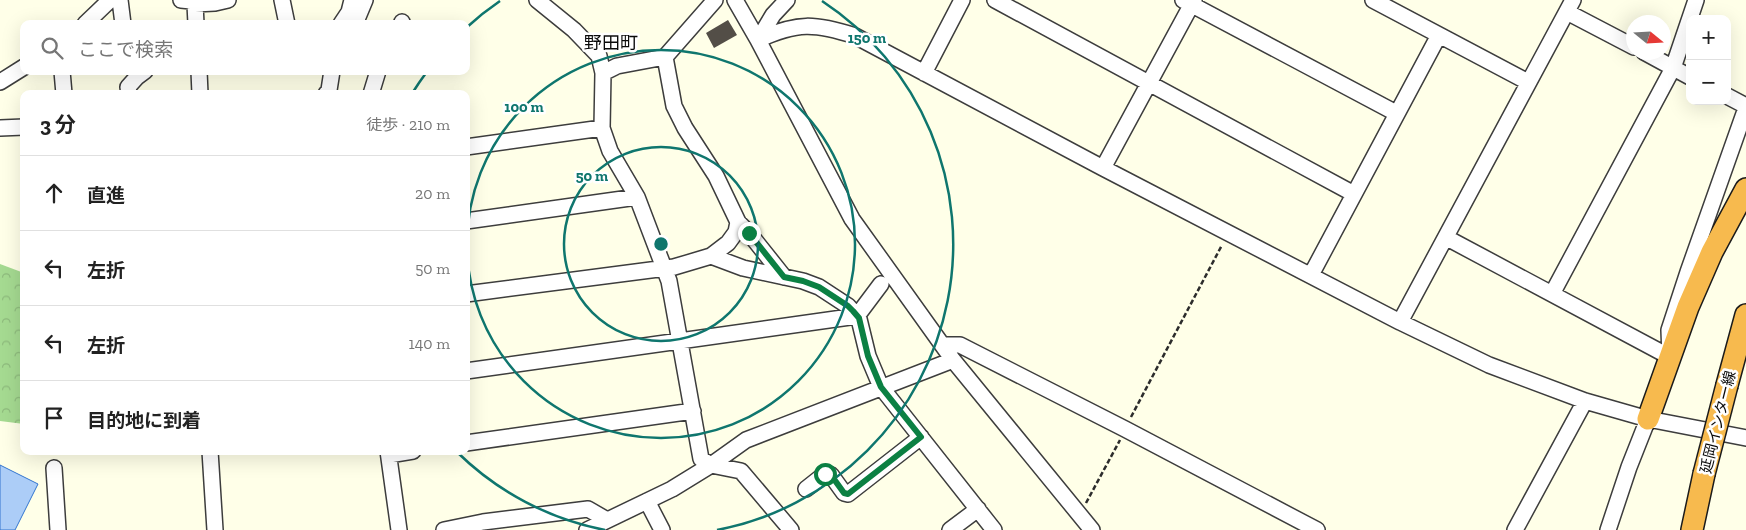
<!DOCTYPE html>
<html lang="ja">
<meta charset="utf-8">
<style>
:root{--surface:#fff;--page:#f6f6f6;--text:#222;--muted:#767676;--line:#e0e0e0}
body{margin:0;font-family:"Zilla Slab","Noto Sans JP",serif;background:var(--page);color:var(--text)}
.controls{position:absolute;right:15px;top:15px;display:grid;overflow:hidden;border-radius:10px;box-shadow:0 5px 20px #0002}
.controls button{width:45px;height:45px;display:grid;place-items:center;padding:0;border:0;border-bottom:1px solid var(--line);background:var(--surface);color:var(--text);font:25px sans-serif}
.compass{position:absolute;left:1626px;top:15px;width:45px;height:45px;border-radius:50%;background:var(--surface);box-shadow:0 5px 20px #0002;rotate:108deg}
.stop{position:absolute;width:15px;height:15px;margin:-11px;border:4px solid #0b8043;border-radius:50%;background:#fff}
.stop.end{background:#0b8043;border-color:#fff;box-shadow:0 1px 5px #0008}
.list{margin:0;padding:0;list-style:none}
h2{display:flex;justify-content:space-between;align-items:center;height:65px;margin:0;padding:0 20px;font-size:21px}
h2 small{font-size:16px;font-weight:400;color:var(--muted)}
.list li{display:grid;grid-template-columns:32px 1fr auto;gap:15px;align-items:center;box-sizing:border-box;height:75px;padding:0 20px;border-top:1px solid var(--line)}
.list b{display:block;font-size:19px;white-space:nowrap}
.list em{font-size:16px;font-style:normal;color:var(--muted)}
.icon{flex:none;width:28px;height:28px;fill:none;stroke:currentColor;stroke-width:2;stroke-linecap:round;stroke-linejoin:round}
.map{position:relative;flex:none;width:1746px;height:530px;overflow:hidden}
.search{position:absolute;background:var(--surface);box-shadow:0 5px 20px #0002;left:20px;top:20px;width:450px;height:55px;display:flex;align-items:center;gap:12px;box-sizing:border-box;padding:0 18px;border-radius:10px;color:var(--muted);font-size:19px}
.panel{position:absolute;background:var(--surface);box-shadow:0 5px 20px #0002;left:20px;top:90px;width:450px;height:365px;border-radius:10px}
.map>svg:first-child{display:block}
.forest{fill:url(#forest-crowns)}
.water{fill:#accdf7;stroke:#3274cf}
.building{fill:#534e47}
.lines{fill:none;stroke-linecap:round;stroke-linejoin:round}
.minor-casing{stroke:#3d3d3d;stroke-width:18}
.highway-casing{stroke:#1b1b1b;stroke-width:24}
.path{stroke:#2c2c2c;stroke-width:2.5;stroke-dasharray:5 2.5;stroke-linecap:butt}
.minor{stroke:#fff;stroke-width:15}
.highway{stroke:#f7ba4e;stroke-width:21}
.highway-bridge-casing{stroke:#1b1b1b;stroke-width:24;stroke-linecap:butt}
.highway-bridge{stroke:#f7ba4e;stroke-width:21}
.route{stroke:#0b8043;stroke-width:6}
.ring{fill:none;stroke:#0f766e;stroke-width:2.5}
.labels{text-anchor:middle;stroke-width:5;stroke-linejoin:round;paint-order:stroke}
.street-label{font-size:15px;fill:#0a0a0a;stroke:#fff}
.quarter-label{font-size:18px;fill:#0a0a0a;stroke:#fff}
.centre{fill:#0f766e;stroke:#fff;stroke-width:2.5}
.ring-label{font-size:15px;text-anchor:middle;font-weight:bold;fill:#0f766e;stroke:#fff;stroke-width:5;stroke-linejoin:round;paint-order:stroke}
</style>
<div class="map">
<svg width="1746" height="530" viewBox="0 0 1746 530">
<defs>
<pattern id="forest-crowns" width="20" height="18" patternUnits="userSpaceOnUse" patternTransform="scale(1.25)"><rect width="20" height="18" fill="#a5da91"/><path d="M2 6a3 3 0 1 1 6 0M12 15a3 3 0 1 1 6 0" fill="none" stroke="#8dba7c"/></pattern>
</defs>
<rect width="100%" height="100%" fill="#ffffe8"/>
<path class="forest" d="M0,264L24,273V424L0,421Z"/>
<path class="water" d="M0,465L38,484L15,530H0Z"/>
<path class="building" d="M728,20L737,35L714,48L706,33Z"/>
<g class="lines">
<defs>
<path id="minor" d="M120,0L123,24
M181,0L191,1L195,4L196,24
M282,0L287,24
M537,0L574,30L599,56L603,73L602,128L610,151L637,197L669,281L701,459L711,465L741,471L791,530
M735,0L758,40L852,219L953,360L1092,530
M995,0L1354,194
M1183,0L1396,113
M1373,0L1528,82
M195,4L215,3L228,0
M1567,12L1634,47
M402,22V24
M85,24L110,0
M341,24L349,12L352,0
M355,24L365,0
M758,40C797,22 815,23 855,36L1103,168L1400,322L1489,365L1585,401L1648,419L1746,438
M758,40L773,15L787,0
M1644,52L1690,77
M62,71L64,94
M199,71L200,94
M603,73L617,66L665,57
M924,73L962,0
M0,82L24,67
M129,94L128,87L137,77L145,71
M326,94L329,90L332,71
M371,94L378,71
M1727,96L1746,106
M0,128L24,127
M466,147L602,128
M1103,168L1194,0
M466,221L637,197
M738,222L749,233L784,277
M1447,238L1670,357L1669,330L1688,272L1746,108
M1311,275L1439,35
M881,284L857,316L859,319L868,356L881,387L994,530
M466,294L674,267L711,256L728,243L736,232L738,222L716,176L685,128L674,106L665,57L715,0
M1552,294L1673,68L1696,0
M1400,322L1573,0
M943,345H960L1125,429L1317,530
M466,371L857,316L848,306L819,287L803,281L743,268L711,256
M466,443L693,411
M210,451L215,530
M388,451L399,530
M389,455L413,451
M54,468L58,530
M806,489L825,474L831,475L844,493L848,494L921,437
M647,501L662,530
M444,530L483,522L588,509L607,520
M587,530L672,489L711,465L746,440L953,360
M950,530L978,509
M1515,530L1585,401
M1608,530L1629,467L1648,419"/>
<path id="highway" d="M1727,385L1746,315
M1648,419L1688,307L1712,252L1746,189
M1692,530L1704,474"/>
</defs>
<use href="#minor" class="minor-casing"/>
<use href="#highway" class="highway-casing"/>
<path class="path" d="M1131,417L1222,245
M1086,503L1120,440"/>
<use href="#minor" class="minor"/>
<use href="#highway" class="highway"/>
<defs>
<path id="highway-bridge" d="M1704,474L1727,385"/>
</defs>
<use href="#highway-bridge" class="highway-bridge-casing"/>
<use href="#highway-bridge" class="highway-bridge"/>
</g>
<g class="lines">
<path class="route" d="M749,233L784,277L803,281L819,287L848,306L853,311L859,318L868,356L881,387L921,437L848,494L844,493L831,475L825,474"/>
</g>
<g class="ring">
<circle cx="661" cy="244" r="97"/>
<circle cx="661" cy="244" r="194"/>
<path d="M605 530A291 291 0 0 1 457 452M413 92A291 291 0 0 1 426 73M466 28A291 291 0 0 1 500 1M822 1A291 291 0 0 1 717 530"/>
</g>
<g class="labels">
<g class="street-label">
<text transform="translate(1718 422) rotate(-76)" y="5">延岡インター線</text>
</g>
<g class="quarter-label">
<text x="611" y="49">野田町</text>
</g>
</g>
<circle cx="661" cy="244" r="8" class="centre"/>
<g class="ring-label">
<text x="867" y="43">150 m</text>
<text x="524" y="112">100 m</text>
<text x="592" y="181">50 m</text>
</g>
</svg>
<div class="controls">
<button>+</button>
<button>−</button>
</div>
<svg class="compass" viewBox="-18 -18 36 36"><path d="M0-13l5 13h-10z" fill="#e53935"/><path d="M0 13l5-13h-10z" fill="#767676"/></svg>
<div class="stop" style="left:825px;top:474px"></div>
<div class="stop end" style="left:749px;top:233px"></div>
<div class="search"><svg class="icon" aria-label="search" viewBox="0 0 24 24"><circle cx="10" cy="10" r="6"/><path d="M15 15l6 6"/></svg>ここで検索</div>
<section class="panel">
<h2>3 分<small>徒歩 · 210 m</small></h2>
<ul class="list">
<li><svg class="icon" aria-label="ahead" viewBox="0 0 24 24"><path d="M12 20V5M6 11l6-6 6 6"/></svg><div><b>直進</b></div><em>20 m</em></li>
<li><svg class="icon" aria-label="left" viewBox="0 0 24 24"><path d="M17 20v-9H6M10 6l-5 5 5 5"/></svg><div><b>左折</b></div><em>50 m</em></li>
<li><svg class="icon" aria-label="left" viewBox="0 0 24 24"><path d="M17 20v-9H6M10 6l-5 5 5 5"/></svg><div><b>左折</b></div><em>140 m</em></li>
<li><svg class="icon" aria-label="arrive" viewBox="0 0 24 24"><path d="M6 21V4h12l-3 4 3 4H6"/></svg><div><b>目的地に到着</b></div></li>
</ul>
</section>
</div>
